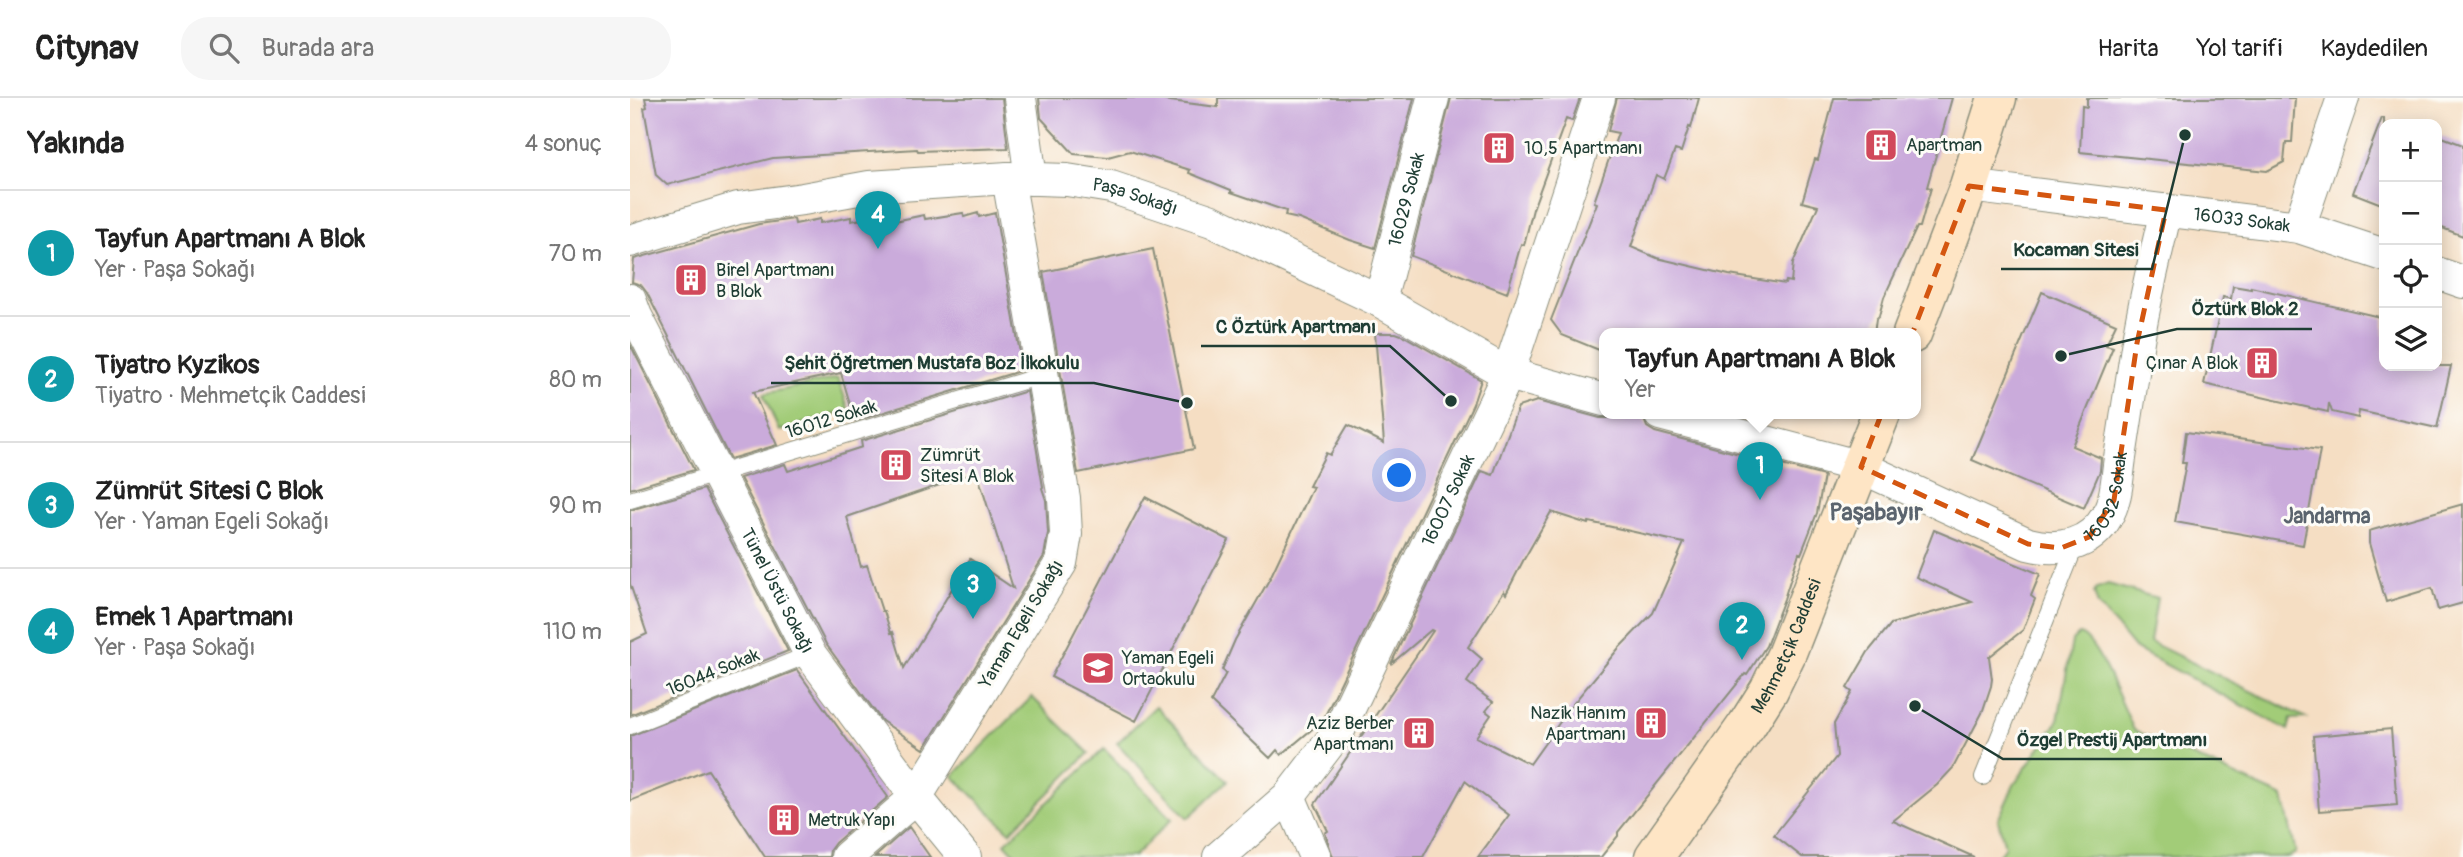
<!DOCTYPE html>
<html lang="tr">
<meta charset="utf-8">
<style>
:root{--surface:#fff;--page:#f6f6f6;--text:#222;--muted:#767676;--line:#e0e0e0;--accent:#111827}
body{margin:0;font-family:Pangolin,sans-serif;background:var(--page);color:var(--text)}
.controls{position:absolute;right:21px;top:21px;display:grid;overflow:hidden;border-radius:14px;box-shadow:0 4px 18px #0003}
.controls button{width:63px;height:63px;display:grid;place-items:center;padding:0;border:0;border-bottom:2px solid var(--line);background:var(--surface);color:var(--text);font:35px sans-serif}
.you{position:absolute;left:770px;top:378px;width:24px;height:24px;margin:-18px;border:5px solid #fff;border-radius:50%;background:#1a73e8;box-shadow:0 0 0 10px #1a73e833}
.badge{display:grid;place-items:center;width:46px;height:46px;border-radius:50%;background:var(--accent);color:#fff;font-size:23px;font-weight:700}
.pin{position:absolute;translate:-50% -58px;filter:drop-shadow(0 2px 4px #0008)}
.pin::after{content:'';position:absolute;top:37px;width:24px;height:21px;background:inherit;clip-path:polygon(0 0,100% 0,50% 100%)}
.popup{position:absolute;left:969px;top:230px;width:322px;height:91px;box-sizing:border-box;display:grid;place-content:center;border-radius:14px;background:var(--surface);filter:drop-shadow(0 2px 5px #0005);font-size:23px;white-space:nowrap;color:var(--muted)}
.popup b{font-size:26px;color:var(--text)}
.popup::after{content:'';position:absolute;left:50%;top:100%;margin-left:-14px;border:14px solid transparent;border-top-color:var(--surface)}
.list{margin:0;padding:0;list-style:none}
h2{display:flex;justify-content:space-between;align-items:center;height:91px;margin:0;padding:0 28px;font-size:30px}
h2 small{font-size:23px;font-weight:400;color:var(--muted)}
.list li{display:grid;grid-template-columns:46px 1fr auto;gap:21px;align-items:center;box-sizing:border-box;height:126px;padding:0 28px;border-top:2px solid var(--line)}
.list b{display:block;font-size:26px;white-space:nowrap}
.list p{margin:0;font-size:23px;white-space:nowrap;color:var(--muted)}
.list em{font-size:23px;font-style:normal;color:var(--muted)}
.icon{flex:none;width:38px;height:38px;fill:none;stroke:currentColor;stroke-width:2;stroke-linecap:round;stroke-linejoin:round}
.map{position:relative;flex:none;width:1833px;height:759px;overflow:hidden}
header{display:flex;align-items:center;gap:42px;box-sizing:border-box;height:98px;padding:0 35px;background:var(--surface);border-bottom:2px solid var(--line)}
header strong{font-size:33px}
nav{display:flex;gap:38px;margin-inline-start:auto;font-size:24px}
.search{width:490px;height:63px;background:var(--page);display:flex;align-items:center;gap:18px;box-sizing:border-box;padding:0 24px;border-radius:28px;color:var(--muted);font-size:26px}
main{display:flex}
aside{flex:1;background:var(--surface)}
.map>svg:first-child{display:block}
.green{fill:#a2cc78;stroke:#608456;stroke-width:2}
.building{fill:#caabdb;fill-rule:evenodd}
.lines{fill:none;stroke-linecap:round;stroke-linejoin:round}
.service-casing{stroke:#8a8e7c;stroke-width:18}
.minor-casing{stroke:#8a8e7c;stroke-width:34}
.secondary-casing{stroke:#8a8e7c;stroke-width:41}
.service{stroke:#fff;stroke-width:16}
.minor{stroke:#fff;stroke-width:32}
.secondary{stroke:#fee5c5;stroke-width:38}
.marked{fill:none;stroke:#d45610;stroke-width:5;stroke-dasharray:14 9;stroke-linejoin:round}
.labels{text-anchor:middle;stroke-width:6;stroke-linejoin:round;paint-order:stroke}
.poi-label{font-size:18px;fill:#1f3d34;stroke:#fdfcf7;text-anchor:start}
.street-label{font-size:18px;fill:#1f3d34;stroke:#fdfcf7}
.quarter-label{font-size:21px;font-weight:bold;fill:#5b646e;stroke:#fdfcf7}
.district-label{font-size:24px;font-weight:bold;fill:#5b646e;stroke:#fdfcf7}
.leader{fill:none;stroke:#1f3d34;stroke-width:2.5}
.callout-dot{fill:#1f3d34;stroke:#fdfcf7;stroke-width:2.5}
.callout-label{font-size:19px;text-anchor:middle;font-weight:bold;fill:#1f3d34;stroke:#fdfcf7;stroke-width:6;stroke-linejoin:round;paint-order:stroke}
</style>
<header>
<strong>Citynav</strong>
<div class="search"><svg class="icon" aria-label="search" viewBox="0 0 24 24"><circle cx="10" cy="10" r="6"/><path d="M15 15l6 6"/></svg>Burada ara</div>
<nav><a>Harita</a><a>Yol tarifi</a><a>Kaydedilen</a></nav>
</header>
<main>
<aside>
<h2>Yakında<small>4 sonuç</small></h2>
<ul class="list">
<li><span class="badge" style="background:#0f9aa8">1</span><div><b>Tayfun Apartmanı A Blok</b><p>Yer · Paşa Sokağı</p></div><em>70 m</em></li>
<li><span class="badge" style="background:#0f9aa8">2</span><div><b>Tiyatro Kyzikos</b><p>Tiyatro · Mehmetçik Caddesi</p></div><em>80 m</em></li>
<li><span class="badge" style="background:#0f9aa8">3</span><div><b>Zümrüt Sitesi C Blok</b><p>Yer · Yaman Egeli Sokağı</p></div><em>90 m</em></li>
<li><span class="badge" style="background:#0f9aa8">4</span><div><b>Emek 1 Apartmanı</b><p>Yer · Paşa Sokağı</p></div><em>110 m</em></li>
</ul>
</aside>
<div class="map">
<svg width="1833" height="759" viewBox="0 0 1833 759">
<rect width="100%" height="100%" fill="#fdfcf7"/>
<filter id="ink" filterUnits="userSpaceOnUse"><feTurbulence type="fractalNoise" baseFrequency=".0143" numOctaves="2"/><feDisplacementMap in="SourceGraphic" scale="14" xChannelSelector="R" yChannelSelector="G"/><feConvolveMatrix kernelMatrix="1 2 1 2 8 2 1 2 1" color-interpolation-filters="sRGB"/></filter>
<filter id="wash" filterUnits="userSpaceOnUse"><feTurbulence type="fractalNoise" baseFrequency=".00686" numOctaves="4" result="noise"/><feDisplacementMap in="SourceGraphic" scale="28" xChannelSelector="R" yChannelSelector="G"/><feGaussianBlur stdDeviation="1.57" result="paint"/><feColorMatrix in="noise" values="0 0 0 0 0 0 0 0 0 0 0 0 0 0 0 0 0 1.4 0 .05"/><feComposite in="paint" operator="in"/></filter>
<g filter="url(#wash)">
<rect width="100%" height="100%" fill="#f5dec3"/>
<path class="green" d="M208,280L219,312L149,333L133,296Z
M1478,486L1527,500L1520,544L1676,620L1661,621L1658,632L1504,550L1468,507L1464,495L1467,490Z
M1449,536C1466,538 1495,614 1504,632L1653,699L1666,755L1658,759H1367L1375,748L1368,722L1384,687L1428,623L1442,543Z
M402,599L459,655L380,734L323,678Z
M526,608L598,683L558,720L487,645Z
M474,651L542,721L503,759H388L375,745Z"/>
<g id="blocks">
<path class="building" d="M15,0H372L378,50L288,53L287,51L143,60L37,87L26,77L14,10L17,9Z
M409,0H533V2L588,9V0H784L745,150L720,142L669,121L655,118L656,113L601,94V92L559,75L560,72L500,53L478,59L444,56L411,20Z
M821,0H950L942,23L936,21L903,111L894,147L891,146L877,195L781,158Z
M987,0H1069L1061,30L1059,29L1051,54L1045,52L1034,81L1026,77L1001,149L1027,160L1099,177L1155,186L1156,183L1161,184L1163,165L1188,108L1172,104L1185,61L1188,62L1204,0H1322L1297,89L1301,90L1290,129H1287L1254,199L1249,218L1246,221L1244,236H974V254L932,237L921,222L967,105L964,104L988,35L978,33Z
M1457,0H1665L1662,44H1656L1654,64L1637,73L1450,54L1452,8L1457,9Z
M1752,20H1754V107L1723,95Z
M1807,37L1833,47V138L1807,128Z
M333,115L334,119L348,115L349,119L365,115L393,272L225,323L211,275L123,294L147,347L100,361L17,195L11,187L2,184L4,161L129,126L164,121L165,126L190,121V125L221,119V123L243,119L244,123L263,118L265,123L294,117L295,121Z
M523,151L564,351L448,375L413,174Z
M1603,188L1621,191V189L1754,220V268H1821L1807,330L1729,313L1728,320L1702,314L1699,305L1698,314L1574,286L1593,199L1601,201Z
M1412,194L1486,226L1476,247L1483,249L1442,348L1471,360L1470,373L1454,410L1342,362Z
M745,235H766L774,238L851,282L843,306L693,622L651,657L647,652L640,660L581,604L596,575L592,572L605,542L640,480L683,389L679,388L696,355L700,357L718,327L754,345Z
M0,246L64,372L0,391Z
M397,293L413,389L412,390L416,402L418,435L414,458L294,651L252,623L196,546L110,380L155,366L158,373L232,349L231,343ZM347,374L383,490L340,461L274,570L263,534L261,535L254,513H252L237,467L231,469L217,419Z
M907,303L970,320H978L985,316H1012L1017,329L1025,334L1194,378L1187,415L1171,456L1169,455L1154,501L1136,548L1117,577L1115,576L988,734V738L971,759H848L879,717L835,683L793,759H703L695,735L698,733L685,706L803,533L801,532L761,566L852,373L863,377L888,309ZM921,414L958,426L959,424L1054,445L1023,515L988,551L942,607L900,666L846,639L861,617L856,613L863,604L837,584L852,561L838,549L874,493L876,496L893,463Z
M1556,334L1690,352L1673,447L1545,424L1556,365H1552Z
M74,391L158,553L0,617V544L17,536L0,486V412Z
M515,399L599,442L506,623L421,579Z
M1833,406V505L1808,512L1802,490L1756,504L1739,445V433Z
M1304,432L1410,476L1401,498L1405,501L1393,532L1359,559L1362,581L1361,588L1352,615L1323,670L1307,687L1263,723L1344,759H1172L1144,737L1207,658L1204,626L1222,594L1217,590L1238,554L1261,526L1342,504L1286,479Z
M167,572L258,699L205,745L200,752L199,759H135L78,672L0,703V638Z
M1761,631L1767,707L1689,713L1683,638Z
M279,729L300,759H245Z"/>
</g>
</g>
<g filter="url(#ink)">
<use href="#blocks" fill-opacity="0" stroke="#8a8e7c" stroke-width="2"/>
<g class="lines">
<defs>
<path id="service" d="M0,402L413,277
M0,628L180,556
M1353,679L1446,446"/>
<g id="minor">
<path d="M390,0L401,81"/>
<path id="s1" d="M1339,88L1669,129L1754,157"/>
<path d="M1669,129L1713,0"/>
<path id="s2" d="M0,143L108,110L173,101L239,89L378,80L437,82L481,89L582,123L750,203L878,276L974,302"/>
<path d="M1807,175L1833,184"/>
<path id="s3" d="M0,202L6,218L180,556L286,699L335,759"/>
<path id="s4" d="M750,203L803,0"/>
<path id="s5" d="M1030,316L1231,369L1398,446C1429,454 1461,447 1477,418C1487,401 1487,379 1490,360C1496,323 1501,286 1507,249C1514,203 1526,157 1536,112"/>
<path d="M659,698L685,759"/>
<path d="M217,759L286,699L431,465L436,436L434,400L378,80"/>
<path id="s6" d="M589,759L659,698L708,634L878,276L969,0"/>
</g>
<g id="secondary">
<path d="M1282,236L1339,88L1367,0"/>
<path id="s7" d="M1024,759L1117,627L1139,592L1156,557L1251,316"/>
</g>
</defs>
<use href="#service" class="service-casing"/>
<use href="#minor" class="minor-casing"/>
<use href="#secondary" class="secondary-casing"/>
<use href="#service" class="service"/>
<use href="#minor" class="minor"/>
<use href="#secondary" class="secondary"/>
</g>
</g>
<path class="marked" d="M1339,88L1536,112L1507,245L1484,402L1459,439L1431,450L1398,446L1231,369Z"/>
<defs>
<symbol id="building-square" viewBox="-11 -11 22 22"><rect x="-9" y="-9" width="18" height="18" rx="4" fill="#d1495b" stroke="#fdfcf7"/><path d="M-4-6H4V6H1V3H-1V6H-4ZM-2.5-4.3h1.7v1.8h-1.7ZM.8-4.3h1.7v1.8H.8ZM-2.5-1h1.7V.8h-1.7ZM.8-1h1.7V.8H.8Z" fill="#fff"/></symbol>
<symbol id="school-square" viewBox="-11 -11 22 22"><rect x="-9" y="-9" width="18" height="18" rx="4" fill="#d1495b" stroke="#fdfcf7"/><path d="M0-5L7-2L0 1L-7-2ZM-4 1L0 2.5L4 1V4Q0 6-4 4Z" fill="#fff"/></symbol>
</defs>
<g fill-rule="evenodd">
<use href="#building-square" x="1232" y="28" width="38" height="38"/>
<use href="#building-square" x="850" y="31" width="38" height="38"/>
<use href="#building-square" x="42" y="163" width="38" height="38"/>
<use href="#building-square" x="1613" y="246" width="38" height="38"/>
<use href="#building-square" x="247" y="348" width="38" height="38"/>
<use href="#school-square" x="449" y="551" width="38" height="38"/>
<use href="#building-square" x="1002" y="606" width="38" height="38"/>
<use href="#building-square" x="770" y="616" width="38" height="38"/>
<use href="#building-square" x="135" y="703" width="38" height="38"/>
</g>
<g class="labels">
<g class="poi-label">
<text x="1276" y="53">Apartman</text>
<text x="894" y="56">10,5 Apartmanı</text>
<text x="86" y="178">Birel Apartmanı<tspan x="86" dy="21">B Blok</tspan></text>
<text x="1608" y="271" text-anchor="end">Çınar A Blok</text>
<text x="290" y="363">Zümrüt<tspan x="290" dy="21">Sitesi A Blok</tspan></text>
<text x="492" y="566">Yaman Egeli<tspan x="492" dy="21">Ortaokulu</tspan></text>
<text x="996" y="621" text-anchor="end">Nazik Hanım<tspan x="996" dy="21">Apartmanı</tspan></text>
<text x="764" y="631" text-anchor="end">Aziz Berber<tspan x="764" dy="21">Apartmanı</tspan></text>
<text x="178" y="728">Metruk Yapı</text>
</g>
<g class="street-label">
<text dy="6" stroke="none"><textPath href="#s2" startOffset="514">Paşa Sokağı</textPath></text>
<text dy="6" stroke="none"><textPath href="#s4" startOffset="105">16029 Sokak</textPath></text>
<text dy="6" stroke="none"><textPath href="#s1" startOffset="275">16033 Sokak</textPath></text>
<text transform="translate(201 321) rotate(-17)" y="6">16012 Sokak</text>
<text dy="6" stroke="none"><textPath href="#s5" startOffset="500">16032 Sokak</textPath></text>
<text dy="6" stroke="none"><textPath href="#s6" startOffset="430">16007 Sokak</textPath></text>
<text dy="6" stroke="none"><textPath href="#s3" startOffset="326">Tünel Üstü Sokağı</textPath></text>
<text transform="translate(391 526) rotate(-59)" y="6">Yaman Egeli Sokağı</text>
<text dy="6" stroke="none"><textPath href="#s7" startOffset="250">Mehmetçik Caddesi</textPath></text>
<text transform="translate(83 574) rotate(-22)" y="6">16044 Sokak</text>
</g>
<g class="quarter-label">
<text x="1697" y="425">Jandarma</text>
</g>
<g class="district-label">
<text x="1246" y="422">Paşabayır</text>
</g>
</g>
<path class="leader" d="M1555 37L1522 171H1371M1431 258L1547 231H1682M821 303L760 248H571M557 305L464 285H141M1285 608L1373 661H1592"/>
<g class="callout-dot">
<circle cx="1555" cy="37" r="7"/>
<circle cx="1431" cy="258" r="7"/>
<circle cx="821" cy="303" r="7"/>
<circle cx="557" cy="305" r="7"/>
<circle cx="1285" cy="608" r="7"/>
</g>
<g class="callout-label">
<text x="1446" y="158">Kocaman Sitesi</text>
<text x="1615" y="217">Öztürk Blok 2</text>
<text x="666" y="235">C Öztürk Apartmanı</text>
<text x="302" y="271">Şehit Öğretmen Mustafa Boz İlkokulu</text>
<text x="1482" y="648">Özgel Prestij Apartmanı</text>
</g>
</svg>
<div class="controls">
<button>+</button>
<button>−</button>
<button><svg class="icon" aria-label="locate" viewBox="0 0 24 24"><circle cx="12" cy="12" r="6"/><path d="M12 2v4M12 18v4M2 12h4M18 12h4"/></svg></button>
<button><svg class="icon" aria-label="layers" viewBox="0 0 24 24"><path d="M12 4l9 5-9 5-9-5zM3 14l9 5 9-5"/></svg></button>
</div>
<div class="you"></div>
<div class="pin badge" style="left:1130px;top:402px;background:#0f9aa8">1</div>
<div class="popup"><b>Tayfun Apartmanı A Blok</b>Yer</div>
<div class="pin badge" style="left:1112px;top:562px;background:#0f9aa8">2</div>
<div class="pin badge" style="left:343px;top:521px;background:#0f9aa8">3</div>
<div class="pin badge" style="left:248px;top:151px;background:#0f9aa8">4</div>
</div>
</main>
